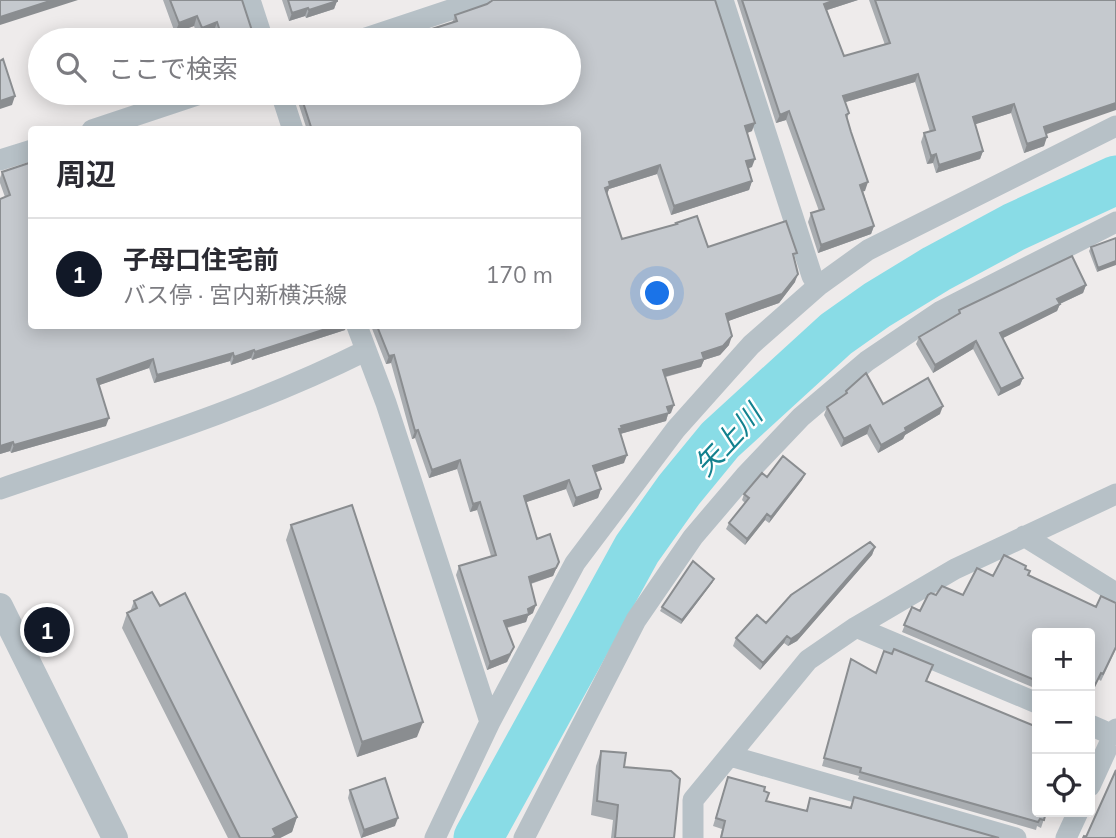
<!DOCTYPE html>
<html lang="ja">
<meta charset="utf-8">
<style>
:root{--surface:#fff;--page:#f7f7f7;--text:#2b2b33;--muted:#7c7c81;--line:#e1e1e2;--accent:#111827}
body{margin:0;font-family:Mulish,"Noto Sans JP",sans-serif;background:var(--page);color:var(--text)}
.controls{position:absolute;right:21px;bottom:21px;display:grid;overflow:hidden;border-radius:7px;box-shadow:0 4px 18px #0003}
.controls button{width:63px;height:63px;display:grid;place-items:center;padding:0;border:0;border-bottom:2px solid var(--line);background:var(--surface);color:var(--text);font:35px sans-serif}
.you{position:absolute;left:658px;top:294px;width:24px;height:24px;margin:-18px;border:5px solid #fff;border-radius:50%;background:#1a73e8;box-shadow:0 0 0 10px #1a73e833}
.badge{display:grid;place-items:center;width:46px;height:46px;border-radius:50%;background:var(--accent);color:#fff;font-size:23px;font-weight:700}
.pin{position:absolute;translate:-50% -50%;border:4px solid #fff;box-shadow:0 2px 7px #0006}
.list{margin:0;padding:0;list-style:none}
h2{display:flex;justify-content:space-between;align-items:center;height:91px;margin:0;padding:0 28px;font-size:30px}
h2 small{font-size:23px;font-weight:400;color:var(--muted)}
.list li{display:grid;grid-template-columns:46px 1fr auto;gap:21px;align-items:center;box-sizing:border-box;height:112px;padding:0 28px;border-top:2px solid var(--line)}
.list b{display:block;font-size:26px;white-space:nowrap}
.list p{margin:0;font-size:23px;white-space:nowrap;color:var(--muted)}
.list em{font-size:23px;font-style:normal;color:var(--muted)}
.icon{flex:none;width:38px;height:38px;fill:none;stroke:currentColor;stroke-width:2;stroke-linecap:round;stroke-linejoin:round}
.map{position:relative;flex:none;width:1116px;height:838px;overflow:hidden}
.search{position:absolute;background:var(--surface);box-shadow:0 4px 18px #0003;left:28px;top:28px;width:553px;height:77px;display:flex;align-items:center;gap:18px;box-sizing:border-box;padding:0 24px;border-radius:38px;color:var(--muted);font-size:26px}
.panel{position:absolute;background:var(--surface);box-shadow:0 4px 18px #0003;left:28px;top:126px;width:553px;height:203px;border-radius:7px}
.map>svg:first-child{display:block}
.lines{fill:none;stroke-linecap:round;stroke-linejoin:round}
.river{stroke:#89dce6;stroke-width:49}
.minor{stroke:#b7c1c7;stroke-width:21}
.tertiary{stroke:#b7c1c7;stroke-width:26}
.wall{fill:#a9adb1}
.shaded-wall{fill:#8a8d90}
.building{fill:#c5c9ce;stroke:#8a8d90;stroke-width:2}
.labels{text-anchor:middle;stroke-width:5;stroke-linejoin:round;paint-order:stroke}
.water-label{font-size:28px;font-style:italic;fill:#13818e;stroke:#fff}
</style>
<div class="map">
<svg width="1116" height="838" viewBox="0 0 1116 838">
<rect width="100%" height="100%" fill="#eeebeb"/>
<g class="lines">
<path class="river" d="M478,838L637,549L679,490L720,440L836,334L877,305L936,269L1014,227L1116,180"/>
<path class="minor" d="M250,0L263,40
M723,0L812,276L818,286
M360,40L480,0
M281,93L293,130
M92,130L203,93
M0,160L32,150
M357,326L386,403L490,722
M0,489C123,447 249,409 365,351
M1024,536L1116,593
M856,627L1037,703
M1090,725L1113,735
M730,756L1016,838
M1090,786L1116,729
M435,838L490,722L575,563L676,429L751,345L818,286L868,250L1116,126
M524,838L636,620L693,537L745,476L801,417L867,361L941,311L1116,222
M693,838V800L808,660L856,627L955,569L1116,494
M1066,838L1078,812"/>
<path class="tertiary" d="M0,606L115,838"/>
</g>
<path class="wall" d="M163,0H242L255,40H217L214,31L198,37L194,26L175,33Z
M282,0H337V1L334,9L306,18L305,16L289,21Z
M737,0H858L827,10L844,56L885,45L869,0H1116L1046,134L1044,146L1024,153L1011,113L975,124L983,151L980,159L936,173L933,163L927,164L921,142L924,133L930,132L915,82L845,102L849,113L847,119L865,191H863L874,226L871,234L818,253L808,222L811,213L819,211L786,120L776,123Z
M455,15L752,131L747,133L752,167L748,168L752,181L749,190L671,215L657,174L609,189L607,194L622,239L676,225V223L708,247L794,260L795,282L779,303L728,321L729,345L720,355L704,360L701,367L666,377L671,413L668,414L666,421L620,434L624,463L595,472L601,489L598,498L573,507L566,489L526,502L537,539L559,562L553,576L531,584L533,613L528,616L526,622L507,628L511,655L507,662L487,670L456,575L459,566L491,556L477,510L470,512L457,469L429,478L415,438L412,439L391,363L386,364L371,326H578V130H307L295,93H569L452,23Z
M32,162V326H346L345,330L252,360L251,358L231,365L230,361L154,383L149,368L99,385L106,426L11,453L10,451L0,454V199L5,197L0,183V178L2,172Z
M1116,238L1097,272L1089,251L1091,247Z
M1086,285L1083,293L1060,304L1057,311L1003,338L1023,378L1020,385L998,396L973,349L933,373L916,344L919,337L958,314L959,310Z
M846,391L883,404L940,414L905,435L903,439L878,453L867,434L841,447L824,415L827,407L844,395Z
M805,474L802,480L769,523L765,520L745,545L726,529L729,523L745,503L742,500L744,494L767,477Z
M291,525L417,737L357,757L286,540Z
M875,547L872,555L797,641L788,646L784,643L760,670L733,646L736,638L766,623Z
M1025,569L1028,575L1116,649L1101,681L1037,633V689L902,632L912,607L920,611L936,595H963Z
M714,579L712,583L681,624L660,611L662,607Z
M134,601L160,606L297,817L292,832L280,838H228L122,628L127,613L130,612Z
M851,659L876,673L927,681L1037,812H1049L1047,816H1045L1041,828L1037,826L1036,830L858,779L859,776L822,766Z
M601,751L624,767L674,838H611L613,820L591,815L596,766Z
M728,777L764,791L766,801L806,811L810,798L850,808L854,797L999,838H720L722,829L713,826Z
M350,790L395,826L361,838L348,798Z"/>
<path class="shaded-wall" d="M53,0H78L0,25V17Z
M835,0H858L821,12L824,4Z
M337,1L334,9L306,18L309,10Z
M308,8L305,16L289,21L292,13Z
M197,16L194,26L175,33L179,23Z
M217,22L214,31L198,37L202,28Z
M918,74L915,82L839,104L843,96Z
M15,96L12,105L0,109V101Z
M1116,103V110L1041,136L1044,127Z
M1014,104L1011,113L970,126L973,117Z
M789,111L786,120L776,123L780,115Z
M755,123L752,131L742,135L745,126Z
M1047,137L1044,146L1024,153L1027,144Z
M983,151L980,159L936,173L939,165Z
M936,154L933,163L927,164L931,156Z
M755,159L752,167L743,170L746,161Z
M660,165L657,174L609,189L607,194L605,188L609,182Z
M752,181L749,190L671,215L674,206Z
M868,182L865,191L857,193L860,185Z
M874,226L871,234L818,253L821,245Z
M1116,261V265L1097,272L1098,268Z
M798,274L795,282L779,303L723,323L726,314Z
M1086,285L1083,293L1055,306L1057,299Z
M1060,304L1057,311L997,341L1000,333Z
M335,326H346L345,330L252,360L255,352Z
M732,336L729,345L720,355L704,360L701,367L660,378L663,370L702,353Z
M976,341L973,349L933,373L935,365Z
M254,350L251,358L231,365L234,357Z
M233,353L230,361L154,383L157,375Z
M394,355L391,363L386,364L389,356Z
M153,359L149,368L94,387L97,379Z
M1023,378L1020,385L998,396L1001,389Z
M674,405L671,413L668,414L666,421L620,434L619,429L621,426Z
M943,406L940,414L905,435L903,439L878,453L881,445L905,428Z
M109,418L106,426L11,453L14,445Z
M870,425L867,434L841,447L844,439Z
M418,430L415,438L412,439L415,431Z
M13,442L10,451L0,454V446Z
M627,455L624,463L590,474L593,466Z
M460,460L457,469L429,478L432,470Z
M805,474L802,480L769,523L771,517Z
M569,480L566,489L521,504L524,496Z
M601,489L598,498L573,507L576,498Z
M480,502L477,510L470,512L473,504Z
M767,514L765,520L745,545L747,539Z
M875,547L872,555L797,641L788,646L791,639Z
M559,562L553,576L526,585L529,577Z
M714,579L712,583L681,624L682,620Z
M536,605L533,613L528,616L526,622L501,629L504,621Z
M787,636L784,643L760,670L763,663Z
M514,647L507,662L487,670L490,662Z
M423,722L417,737L357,757L362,742Z
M297,817L292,832L280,838H270L273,829Z
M398,818L395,826L361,838L364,830Z"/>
<path class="building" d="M0,0H53L0,17Z
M170,0H242L255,40H223L217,22L202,28L197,16L179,23Z
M288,0H337V1L309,10L308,8L292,13Z
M493,0H715L755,123L745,126L755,159L746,161L752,181L674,206L660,165L609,182L610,186L605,188L622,239L677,224L676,223L697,216L708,247L786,221L797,253L793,254L798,274L782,294L726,314L732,336L723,346L702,353L704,359L663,370L674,405L667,407L669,413L621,426L622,429H619L627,455L593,466L601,489L576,498L569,480L524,496L537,539L550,534L559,562L556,568L529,577L536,605L528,609L529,614L504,621L514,647L510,654L490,662L459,566L496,555L480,502L473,504L460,460L432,470L418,430L415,431L394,355L389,356L377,326H578V130H312L300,93H569V40H397L457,21L455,15L487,4Z
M742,0H835L824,4L844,56L890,43L875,0H1116V103L1044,127L1047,137L1027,144L1014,104L973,117L983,151L939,165L936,154L931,156L924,133L935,130L918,74L843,96L849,113L846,115L851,132L868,182L860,185L874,226L821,245L811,213L824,209L789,111L780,115Z
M3,59L15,96L0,101V61Z
M32,162V326H335L255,352L254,350L234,357L233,353L157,375L153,359L97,379L109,418L14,445L13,442L0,446V199L10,195L2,172Z
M1116,238V261L1098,268L1091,247Z
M1072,256L1086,285L1057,299L1060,304L1000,333L1023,378L1001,389L976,341L935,365L919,337L960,313L959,310Z
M866,373L883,404L928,378L943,406L905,428L906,431L881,445L870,425L844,439L827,407L847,393L846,391Z
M783,456L805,474L771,517L767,514L747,539L729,523L749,498L744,494L762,473L767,477Z
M352,505L423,722L362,742L291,525Z
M870,542L875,547L800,633L791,639L787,636L763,663L736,638L757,615L766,623L791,595Z
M1004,555L1026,566L1025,569L1030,571L1028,575L1096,607L1101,596L1116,603V647L1103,674L1101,673L1090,695V633H1037V681L904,625L912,607L920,611L928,595L931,593L936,595L942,586L963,595L977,568L993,576Z
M693,561L714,579L682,620L662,607Z
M152,592L160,606L185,593L297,817L273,829L276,835L271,838H240L127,613L137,608L134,601Z
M894,649L933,665L926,681L1037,727V812H1046L1044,820L1040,819L1038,822L860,772L861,768L824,758L851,659L876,673L884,651L892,654Z
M601,751L626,753L624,767L671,771L680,779L674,838H615L618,805L597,801Z
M1116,770V838H1083L1084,836L1086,837Z
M728,777L765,787L764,791L769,793L766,801L807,811L810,798L851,808L854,797L999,838H721L725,821L716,818Z
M385,778L398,818L364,830L350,790Z"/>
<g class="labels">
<g class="water-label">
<text transform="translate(728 440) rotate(-47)" y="10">矢上川</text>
</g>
</g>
</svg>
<div class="controls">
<button>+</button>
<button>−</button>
<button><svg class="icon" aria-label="locate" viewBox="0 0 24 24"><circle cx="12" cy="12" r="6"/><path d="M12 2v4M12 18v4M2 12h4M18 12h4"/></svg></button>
</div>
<div class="you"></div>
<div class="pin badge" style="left:47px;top:630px">1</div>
<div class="search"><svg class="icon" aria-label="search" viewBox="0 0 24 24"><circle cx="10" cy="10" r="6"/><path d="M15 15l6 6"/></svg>ここで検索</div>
<section class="panel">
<h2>周辺<small></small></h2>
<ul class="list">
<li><span class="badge">1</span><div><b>子母口住宅前</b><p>バス停 · 宮内新横浜線</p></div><em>170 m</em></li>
</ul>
</section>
</div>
